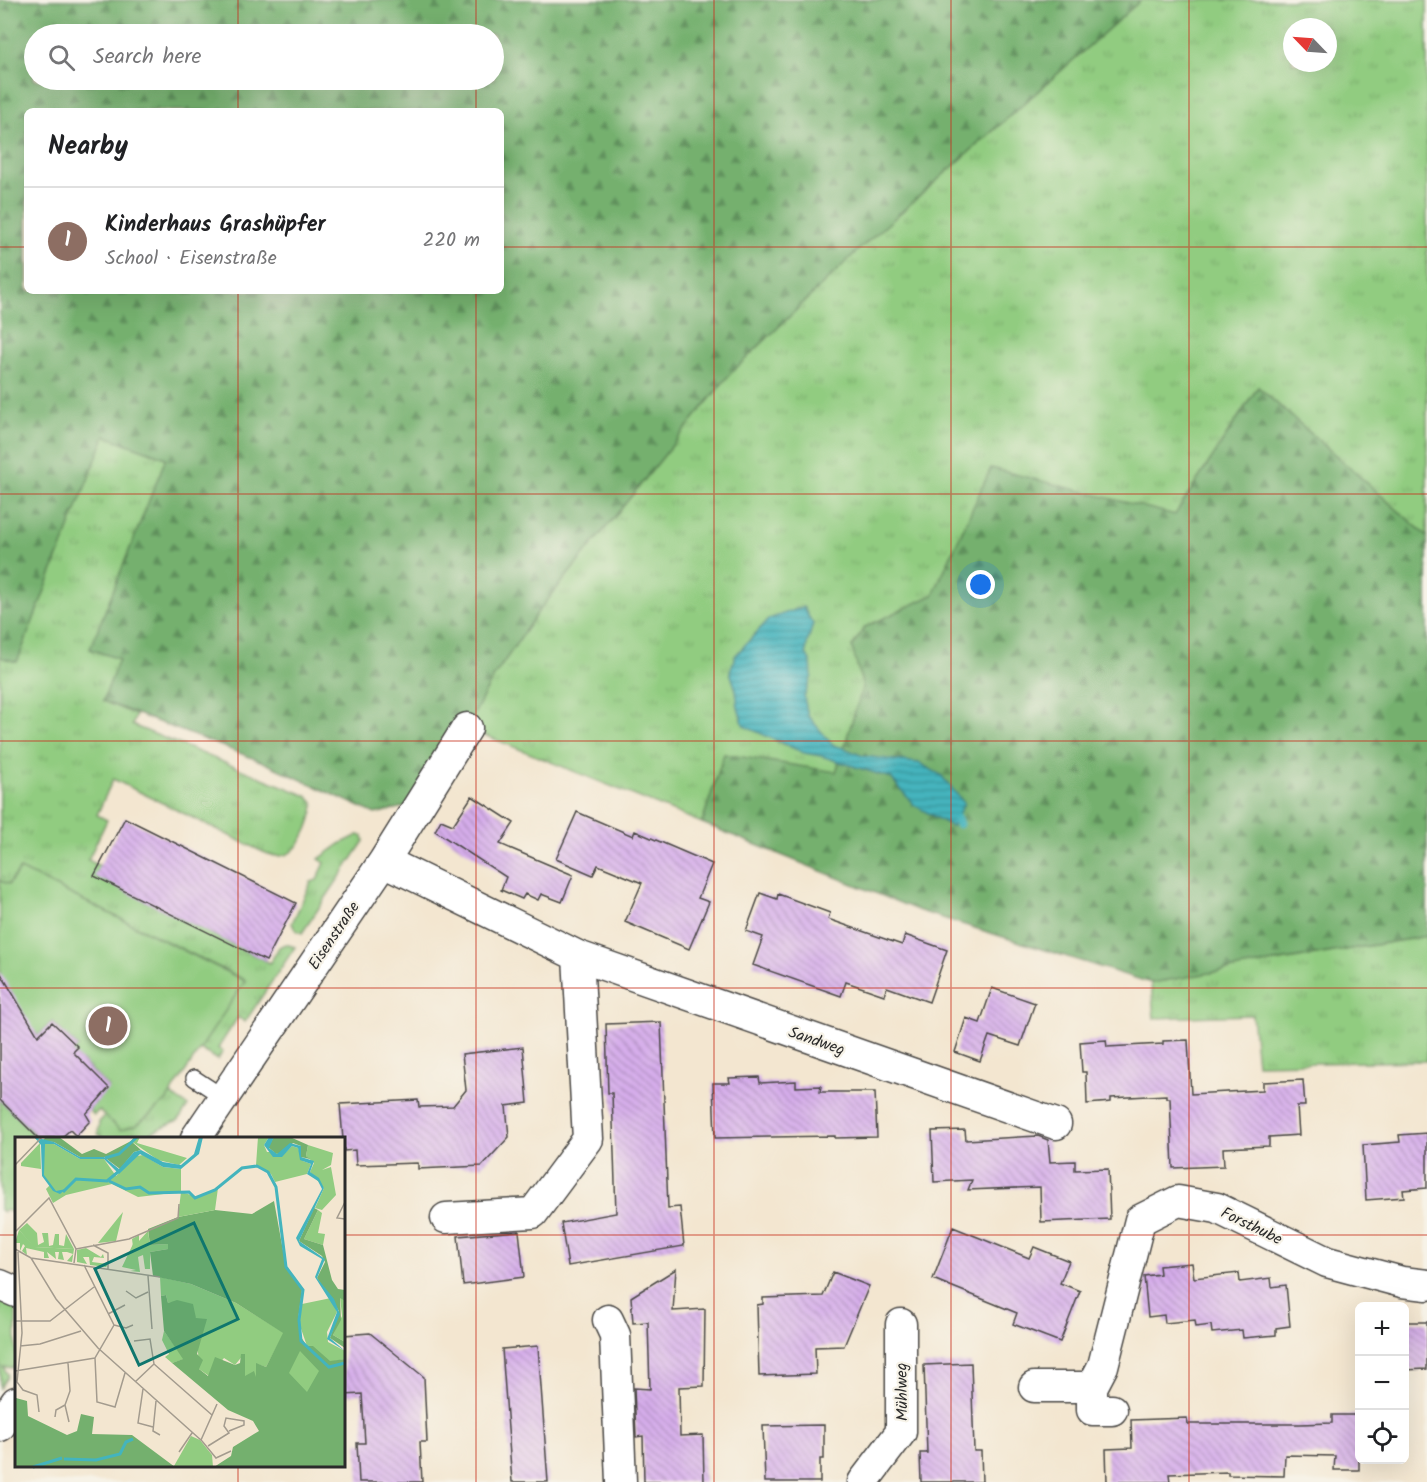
<!DOCTYPE html>
<meta charset="utf-8">
<style>
:root{--surface:#fff;--page:#f2f2f2;--text:#202124;--muted:#757577;--line:#e0e0e0;--accent:#c8321e}
body{margin:0;font-family:Kalam,sans-serif;background:var(--page);color:var(--text)}
.controls{position:absolute;right:18px;bottom:18px;display:grid;overflow:hidden;border-radius:9px;box-shadow:0 6px 24px #0002}
.controls button{width:54px;height:54px;display:grid;place-items:center;padding:0;border:0;border-bottom:2px solid var(--line);background:var(--surface);color:var(--text);font:30px sans-serif}
.compass{position:absolute;left:1283px;top:18px;width:54px;height:54px;border-radius:50%;background:var(--surface);box-shadow:0 6px 24px #0002;rotate:295deg}
.you{position:absolute;left:981px;top:585px;width:21px;height:21px;margin:-15px;border:4px solid #fff;border-radius:50%;background:#1a73e8;box-shadow:0 0 0 9px #1a73e833}
.badge{display:grid;place-items:center;width:39px;height:39px;border-radius:50%;background:var(--accent);color:#fff;font-size:20px;font-weight:700}
.pin{position:absolute;translate:-50% -50%;border:3px solid #fff;box-shadow:0 2px 6px #0006}
.list{margin:0;padding:0;list-style:none}
h2{display:flex;justify-content:space-between;align-items:center;height:78px;margin:0;padding:0 24px;font-size:26px}
h2 small{font-size:20px;font-weight:400;color:var(--muted)}
.list li{display:grid;grid-template-columns:39px 1fr auto;gap:18px;align-items:center;box-sizing:border-box;height:108px;padding:0 24px;border-top:2px solid var(--line)}
.list b{display:block;font-size:22px;white-space:nowrap}
.list p{margin:0;font-size:20px;white-space:nowrap;color:var(--muted)}
.list em{font-size:20px;font-style:normal;color:var(--muted)}
.icon{flex:none;width:33px;height:33px;fill:none;stroke:currentColor;stroke-width:2;stroke-linecap:round;stroke-linejoin:round}
.map{position:relative;flex:none;width:1427px;height:1482px;overflow:hidden}
.search{position:absolute;background:var(--surface);box-shadow:0 6px 24px #0002;left:24px;top:24px;width:480px;height:66px;display:flex;align-items:center;gap:15px;box-sizing:border-box;padding:0 21px;border-radius:33px;color:var(--muted);font-size:22px}
.panel{position:absolute;background:var(--surface);box-shadow:0 6px 24px #0002;left:24px;top:108px;width:480px;height:186px;border-radius:9px}
.map>svg:first-child{display:block}
.grass{fill:url(#grass-tufts);stroke:#5e7c56;stroke-width:1.5;fill-rule:evenodd}
.forest{fill:url(#forest-firs);stroke:#506e4c;stroke-width:1.5;fill-rule:evenodd}
.garden{fill:#91cc80;stroke:#5e7c56;stroke-width:1.5}
.water{fill:url(#water-rules);stroke:#387074;stroke-width:1.5}
.lines{fill:none;stroke-linecap:round;stroke-linejoin:round}
.stream{stroke:#44b4bd;stroke-width:9}
.building{fill:url(#building-back-hatch)}
.lane-casing{stroke:#494744;stroke-width:18}
.street-casing{stroke:#494744;stroke-width:33}
.lane{stroke:#fff;stroke-width:15}
.street{stroke:#fff;stroke-width:30}
.grid{fill:none;stroke:#c8321e;stroke-width:1.5;stroke-opacity:0.55}
.labels{text-anchor:middle;stroke-width:4.5;stroke-linejoin:round;paint-order:stroke}
.street-label{font-size:16px;fill:#2b2b2b;stroke:#f7f3e8}
.inset-river{fill:none;stroke:#44b4bd;stroke-width:3}
.inset-road{fill:none;stroke:#a39b8e;stroke-width:1.5}
.view{fill:#0f766e;fill-opacity:0.15;stroke:#0f766e;stroke-width:3}
.inset-edge{fill:none;stroke:#2b2b2b;stroke-width:3}
</style>
<div class="map">
<svg width="1427" height="1482" viewBox="0 0 1427 1482">
<defs>
<pattern id="grass-tufts" width="24" height="20" patternUnits="userSpaceOnUse" patternTransform="scale(1.5)"><rect width="24" height="20" fill="#91cc80"/><path d="M3 7l-1-3M5 7V3M7 7l1-3M15 17l-1-3M17 17v-4M19 17l1-3" fill="none" stroke="#7daf6f"/></pattern>
<pattern id="forest-firs" width="22" height="20" patternUnits="userSpaceOnUse" patternTransform="scale(1.5)"><rect width="22" height="20" fill="#74b06e"/><path d="M5 1l3.5 6h-7zM16 11l3.5 6h-7z" fill="#5f8f5b"/></pattern>
<pattern id="water-rules" width="6" height="5" patternUnits="userSpaceOnUse" patternTransform="scale(1.5)"><rect width="6" height="5" fill="#44b4bd"/><path d="M0 2.5h6" fill="none" stroke="#39939a"/></pattern>
<pattern id="building-back-hatch" width="6" height="6" patternUnits="userSpaceOnUse" patternTransform="scale(1.5)"><rect width="6" height="6" fill="#d6adeb"/><path d="M-1 5l2 2M0 0l6 6M5-1l2 2" fill="none" stroke="#ae8dbf"/></pattern>
</defs>
<rect width="100%" height="100%" fill="#f7f3e8"/>
<filter id="ink" filterUnits="userSpaceOnUse"><feTurbulence type="fractalNoise" baseFrequency=".0167" numOctaves="2"/><feDisplacementMap in="SourceGraphic" scale="12" xChannelSelector="R" yChannelSelector="G"/><feConvolveMatrix kernelMatrix="1 2 1 2 8 2 1 2 1" color-interpolation-filters="sRGB"/></filter>
<filter id="wash" filterUnits="userSpaceOnUse"><feTurbulence type="fractalNoise" baseFrequency=".008" numOctaves="4" result="noise"/><feDisplacementMap in="SourceGraphic" scale="24" xChannelSelector="R" yChannelSelector="G"/><feGaussianBlur stdDeviation="1.35" result="paint"/><feColorMatrix in="noise" values="0 0 0 0 0 0 0 0 0 0 0 0 0 0 0 0 0 1.4 0 .05"/><feComposite in="paint" operator="in"/></filter>
<g filter="url(#wash)">
<rect width="100%" height="100%" fill="#f3e6d0"/>
<path class="grass" d="M1141,0H1427V536L1258,387L1175,515L991,469L933,595L865,627L852,647L863,687L836,773L724,754L702,823L467,728L491,681L537,613L729,375L856,252ZM1292,27H1328V63H1292Z
M105,435L166,458L90,649L119,659L103,701L136,715L132,725L307,796L314,804C312,821 300,857 278,856C271,856 265,853 259,850L113,779L97,815L107,820L88,860L100,866L95,876L270,963L279,947L285,944L295,947L245,1022L238,1017L218,1048L223,1052L217,1060L200,1049L245,980L20,869L9,884L0,881V657L17,662Z
M358,835L363,836L364,841L302,933C296,931 294,929 292,923L311,882L317,880L325,863L319,859L340,844Z
M1427,936V1061L1257,1064L1252,1015L1154,1018L1151,983Z
M170,1094L188,1106L179,1120L154,1131L143,1138H104L98,1134L99,1122L105,1116L166,1101Z"/>
<path class="forest" d="M0,0H1141L856,252L729,375L537,613L491,681L467,728L420,803L375,814L263,762L103,701L119,659L90,649L166,458L105,436L17,662L0,657ZM34,34H494V80H34ZM27,111H501V291H27Z
M1258,387L1427,536V936L1151,983L920,911L702,823L724,754L836,772L863,687L852,647L865,627L933,595L991,468L1175,515Z"/>
<path class="garden" d="M20,869L245,981L166,1101L137,1125L120,1130L99,1110L94,1115L89,1110L109,1087L82,1061L68,1057L78,1047L52,1022L38,1036L0,984V881L9,884Z
M0,1100L34,1134L30,1138H16V1214L6,1210L4,1212L0,1210Z
M0,1298L16,1301V1363L13,1368L3,1367L8,1375L0,1388Z"/>
<path class="water" d="M803,607L813,624L807,644L806,653L811,662L812,676L804,697L808,716L833,745L844,748L863,756L919,763L941,775L964,803L952,827L914,805L891,778L821,756L804,753L744,726L738,708L736,690L730,672L735,656L769,619Z"/>
<g class="lines">
<path class="stream" d="M956,818L959,824"/>
</g>
<g id="blocks">
<path class="building" d="M472,796L514,823L500,844L573,875L562,902L541,894L538,900L525,894L522,899L501,890L506,877L435,831L441,820L453,825Z
M577,812L633,836L635,831L712,864L698,898L709,902L689,949L625,922L642,883L598,865L593,875L556,859Z
M125,818L296,903L266,961L94,876Z
M760,893L777,899L778,894L830,913L828,919L902,945L905,935L947,950L929,1002L887,987L884,995L846,982L841,996L753,965L763,937L746,931Z
M0,972L38,1036L52,1022L78,1047L73,1052L109,1088L86,1114L90,1121L76,1136L70,1130L61,1138H38L0,1100Z
M992,988L1035,1003L1020,1046L989,1036L980,1061L955,1052L966,1018L980,1023Z
M661,1022L668,1208L680,1207L684,1246L568,1266L561,1223L616,1213L612,1093H608L606,1024Z
M1106,1040L1107,1047L1163,1044V1041L1188,1040L1191,1094L1263,1090V1082L1303,1080L1305,1106H1297L1299,1135L1269,1137V1146L1223,1148L1224,1166L1173,1168L1170,1098H1166V1095L1111,1098V1102L1087,1104L1086,1072H1082L1080,1042Z
M523,1047L528,1103L506,1106L509,1137L482,1166L418,1169V1163L356,1165L355,1150L344,1151L340,1104L418,1100L419,1107L453,1106L466,1090L462,1054Z
M759,1077L760,1083L796,1081V1087L821,1086L820,1092H875L877,1137L835,1138V1136L715,1138L713,1083H730L729,1078Z
M965,1130L966,1140L1038,1136L1048,1140L1050,1162L1075,1161V1170L1108,1169L1110,1219L1041,1222L1040,1187L968,1190L972,1180L934,1182L932,1131Z
M1427,1133V1188L1403,1190L1404,1197L1366,1200L1363,1145L1400,1142L1399,1135Z
M953,1227L1029,1258L1034,1247L1069,1261L1060,1283L1080,1291L1060,1342L1013,1324L1017,1313L933,1279Z
M519,1231L524,1277L463,1285L458,1236Z
M1192,1263L1194,1278L1239,1273L1240,1282L1271,1278L1272,1287L1286,1285L1290,1326L1276,1328V1335L1243,1338L1242,1330L1212,1333L1211,1325L1196,1327L1195,1320L1165,1323L1164,1315L1148,1317L1144,1276L1160,1274L1159,1266Z
M676,1269L673,1311L705,1309L704,1386L679,1387L680,1436L703,1435L704,1482H644L643,1436L636,1437L634,1388L650,1389L648,1322L633,1323L631,1297Z
M833,1272L869,1286L844,1346L815,1347L816,1374L759,1376L757,1305L763,1304V1298L823,1296Z
M1404,1322H1427V1369L1404,1370Z
M370,1333L424,1377L427,1442H420L422,1482H359L357,1443H365L362,1394L344,1395V1335Z
M538,1346L548,1482H512L502,1349Z
M971,1363L974,1451H981L982,1482H921L920,1453H927L924,1365Z
M1332,1415H1359V1470H1334L1335,1456L1285,1455L1284,1476L1228,1475V1472L1169,1474L1170,1482H1107L1106,1449L1132,1448L1131,1420L1187,1418L1188,1424H1300L1332,1423Z
M824,1425V1459H820V1482H765L763,1426Z"/>
</g>
</g>
<g filter="url(#ink)">
<use href="#blocks" fill-opacity="0" stroke="#494744" stroke-width="1.5"/>
<g class="lines">
<defs>
<path id="lane" d="M194,1078L223,1097"/>
<path id="street" d="M384,861L578,956L1056,1124
M196,1138L384,861L467,728
M446,1218L533,1213L588,1139L578,956
M0,1285L16,1292
M608,1320L615,1335L621,1482
M1034,1387H1092
M1112,1410H1092V1387L1103,1366L1140,1220L1178,1201L1217,1208L1327,1262L1402,1282L1427,1285
M0,1426L16,1402
M863,1482L901,1432V1324"/>
</defs>
<use href="#lane" class="lane-casing"/>
<use href="#street" class="street-casing"/>
<use href="#lane" class="lane"/>
<use href="#street" class="street"/>
</g>
</g>
<path class="grid" d="M238,0V34M476,0V34M714,0V1482M951,0V1482M1189,0V1482M238,80V111M476,80V111M0,247H27M501,247H1427M238,291V1138M476,291V1482M0,494H1427M0,741H1427M0,988H1427M0,1235H16M344,1235H1427M238,1466V1482"/>
<g class="labels">
<g class="street-label">
<text transform="translate(333 935) rotate(-56)" y="6">Eisenstraße</text>
<text transform="translate(817 1040) rotate(19)" y="6">Sandweg</text>
<text transform="translate(1252 1225) rotate(26)" y="6">Forsthube</text>
<text transform="translate(901 1392) rotate(-91)" y="6">Mühlweg</text>
</g>
</g>
<g transform="translate(15 1137)">
<rect width="330" height="330" fill="#f3e6d0"/>
<path d="M119,0H125L122,6L172,21L164,28L143,23L116,4ZM243,0H254L249,8L252,15H271L277,9L283,11L288,24L296,27L292,37L260,45L256,37L241,28ZM25,6L26,32L6,29V26ZM29,7H39L65,22H89L101,39L122,19L128,18L148,30L166,32V55L123,60L97,47L51,58L38,66L31,52L35,48L29,39ZM293,8L318,16L316,28L307,33L316,30L321,58L307,73L300,71L309,51L295,35L299,26L291,19ZM303,73L307,76L303,96L310,97L308,108L289,102ZM108,75L101,104L83,106L103,81ZM12,86L22,96L23,108L29,105L27,96H33L34,109L38,108L40,97H44V108L49,109L51,97L59,112L19,110L4,93ZM133,94L135,108L153,107V112L135,115V132H130L128,118L123,120L125,135L115,134L121,133L117,102L124,98V104ZM145,140L176,147L221,166L269,196L251,230L242,227L241,243L230,239L229,217L220,228L209,221L194,239L184,232L181,181L164,164L153,166L151,158L146,159ZM325,160L330,164V205L318,198L327,179ZM316,161L322,175L312,195L313,205L330,214V222L315,225L292,209L283,183L287,167ZM149,194L169,222L157,226L150,220L154,217L147,203Z" fill="#91cc80"/>
<path d="M31,0H44L67,17L79,12L91,17L116,4L126,13L119,15L105,32L89,20H65L39,5L27,4ZM259,0H275L293,8L291,19L295,22L286,20V9L278,6L265,17L260,16L253,10ZM259,64L271,130L287,153L283,183L286,200L292,209H298L315,224L330,222V330H199L216,319L218,310L244,294L238,284L213,273L157,226L168,222L149,194L146,159L151,158L153,166L162,163L178,167L181,181L192,182L182,217L188,223L184,232L193,239L200,220L220,228L225,226L226,217H230V239L239,234L241,240V226L251,230L268,196L221,166L176,147L138,139L135,115L153,112V107L135,108L133,92L163,80L200,73L237,77ZM299,71L303,73L289,102L308,108L317,143L323,152L330,153V164L325,161L326,183L318,198L330,205V211L315,201L324,174L302,141L310,125L307,119L284,104ZM1,261L12,264L13,279L52,298L62,294L66,277L79,280L77,297L117,298L160,330H0Z" fill="#74b06e"/>
<path d="M176,299L185,303L197,318L198,330L159,329Z" fill="#91cc80"/>
<path d="M203,51L200,73L163,80L166,55L183,60ZM4,93L20,110L59,112L57,125L52,124L58,117L52,115H47L49,123L43,122L44,115H40L41,122L32,115L34,121H29V115L11,111L12,118L7,114L10,109L8,107L5,114V106H0ZM118,107L121,115V133L107,130ZM71,111L86,120L88,117L89,121L79,120L77,125L93,127L91,130L75,128L74,120H68L72,127L62,125V113ZM285,214L304,234L292,255L274,236Z" fill="#91cc80"/>
<path d="M19,0L39,5L65,20H89L104,32L119,15L126,13L148,25L166,28L179,17L184,0H188L184,17L166,32L148,30L125,17L104,37L89,22H65L39,7H30L29,38L41,54L51,52L45,57L38,54L27,39L26,8ZM254,0H259L254,11L262,17L275,6L286,9V20L299,24L295,35L304,41L309,51L284,104L310,122L302,141L319,162L325,177L315,201L330,214L312,202L322,175L300,140L307,122L285,109L281,101L307,52L303,44L292,37L296,27L285,23L283,11L277,9L267,20H258L249,8Z" fill="#44b4bd"/>
<path class="inset-river" d="M90,21L104,17L122,0M94,44L111,52L125,50L134,56L174,55L180,61L200,53L227,31L242,29L253,35L261,50L271,130L288,153L284,183L286,204L314,230L330,226M48,55L61,42L92,44L103,35M49,322L81,323L105,317L111,305L118,302M18,330L47,321"/>
<path class="inset-road" d="M0,28L27,0M330,65L322,81L330,82M0,95L34,61L61,112L59,126M78,108L93,116V132M0,112L16,121L145,140M61,112L114,102L163,81L164,67M3,115L7,196L2,245L8,253L22,258L24,275M16,121L41,162L83,211L187,304L201,321L216,314M69,128L99,188L80,221L82,265L100,270L110,236M133,139L137,192M111,154L121,161L133,155M93,177L110,168M0,184H35L79,150M99,188L111,191L118,188M119,204L135,202L139,227M5,209L25,207L66,194M139,227L197,278M0,234L80,221M120,245L139,227M128,252L123,286L138,290M141,264L138,294L145,298M50,268L55,254L53,226M40,280L41,273L50,268L54,285M186,303L202,267M193,309L214,296L209,289L211,281L229,284V288L214,294M164,315L177,296"/>
<path class="view" d="M179,86L223,182L124,228L80,132Z"/>
<rect width="330" height="330" class="inset-edge"/>
</g>
</svg>
<div class="controls">
<button>+</button>
<button>−</button>
<button><svg class="icon" aria-label="locate" viewBox="0 0 24 24"><circle cx="12" cy="12" r="6"/><path d="M12 2v4M12 18v4M2 12h4M18 12h4"/></svg></button>
</div>
<svg class="compass" viewBox="-18 -18 36 36"><path d="M0-13l5 13h-10z" fill="#e53935"/><path d="M0 13l5-13h-10z" fill="#757577"/></svg>
<div class="you"></div>
<div class="pin badge" style="left:108px;top:1026px;background:#8d6e63">1</div>
<div class="search"><svg class="icon" aria-label="search" viewBox="0 0 24 24"><circle cx="10" cy="10" r="6"/><path d="M15 15l6 6"/></svg>Search here</div>
<section class="panel">
<h2>Nearby<small></small></h2>
<ul class="list">
<li><span class="badge" style="background:#8d6e63">1</span><div><b>Kinderhaus Grashüpfer</b><p>School · Eisenstraße</p></div><em>220 m</em></li>
</ul>
</section>
</div>
